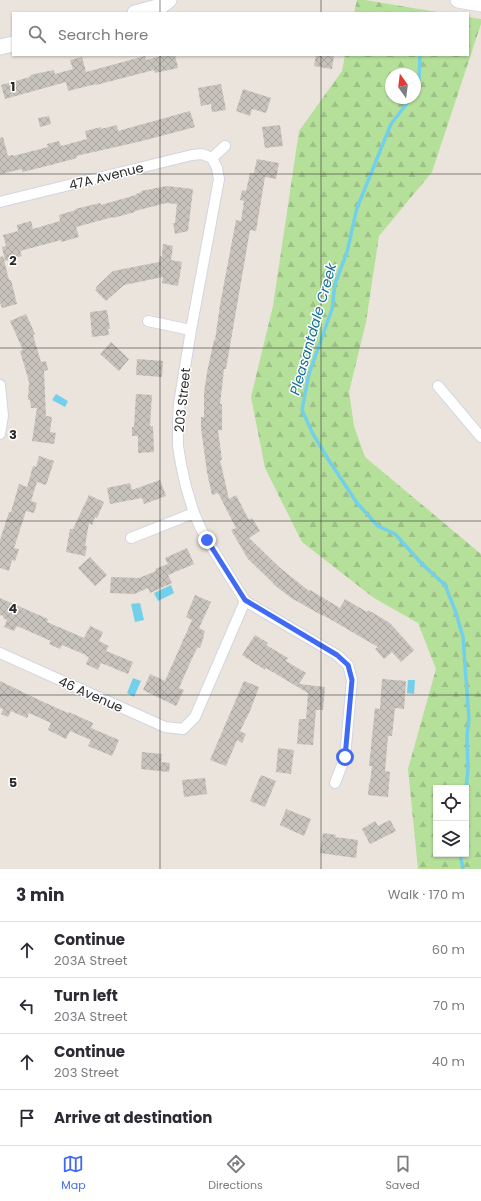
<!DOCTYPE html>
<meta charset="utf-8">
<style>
:root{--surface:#fff;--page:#f2f2f3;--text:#2b2b33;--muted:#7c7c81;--line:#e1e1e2;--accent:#406af4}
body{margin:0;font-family:Poppins,sans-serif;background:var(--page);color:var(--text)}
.controls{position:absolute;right:12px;bottom:12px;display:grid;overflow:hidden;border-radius:0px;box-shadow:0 1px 3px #0004}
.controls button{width:36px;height:36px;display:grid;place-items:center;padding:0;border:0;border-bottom:1px solid var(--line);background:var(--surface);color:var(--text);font:20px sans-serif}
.compass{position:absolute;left:385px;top:68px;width:36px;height:36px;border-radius:50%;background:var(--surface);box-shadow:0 1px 3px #0004;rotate:346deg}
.stop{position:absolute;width:12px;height:12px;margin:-9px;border:3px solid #406af4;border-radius:50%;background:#fff}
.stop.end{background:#406af4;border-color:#fff;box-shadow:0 1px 4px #0008}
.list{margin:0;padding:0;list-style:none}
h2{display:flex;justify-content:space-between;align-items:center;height:52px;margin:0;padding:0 16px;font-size:17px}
h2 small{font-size:13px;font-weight:400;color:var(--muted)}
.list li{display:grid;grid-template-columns:26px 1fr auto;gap:12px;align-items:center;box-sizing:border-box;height:56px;padding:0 16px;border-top:1px solid var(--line)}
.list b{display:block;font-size:15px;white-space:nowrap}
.list p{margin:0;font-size:13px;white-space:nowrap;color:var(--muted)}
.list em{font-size:13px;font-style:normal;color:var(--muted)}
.icon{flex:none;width:22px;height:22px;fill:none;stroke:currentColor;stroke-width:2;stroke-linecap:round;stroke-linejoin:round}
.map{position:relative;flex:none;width:481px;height:869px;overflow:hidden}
.search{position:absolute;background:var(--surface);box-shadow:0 1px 3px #0004;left:12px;right:12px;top:12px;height:44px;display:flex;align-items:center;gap:10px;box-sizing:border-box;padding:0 14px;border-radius:0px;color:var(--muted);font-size:15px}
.sheet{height:276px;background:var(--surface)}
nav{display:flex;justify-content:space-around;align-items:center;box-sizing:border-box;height:56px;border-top:1px solid var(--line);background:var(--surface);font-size:11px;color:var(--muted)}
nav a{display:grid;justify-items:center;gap:2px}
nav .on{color:var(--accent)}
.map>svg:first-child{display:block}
.forest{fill:url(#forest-firs);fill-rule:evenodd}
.water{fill:#72d0eb}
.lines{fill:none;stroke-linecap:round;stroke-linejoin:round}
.stream{stroke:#72d0eb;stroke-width:3.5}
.building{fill:url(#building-cross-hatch)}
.street-casing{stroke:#d1d5e2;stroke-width:12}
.secondary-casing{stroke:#d1d5e2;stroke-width:17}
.street{stroke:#fff;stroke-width:10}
.secondary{stroke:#fff;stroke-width:15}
.route{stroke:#406af4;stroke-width:5}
.grid{fill:none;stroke:#2a2a2a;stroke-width:1;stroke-opacity:0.55}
.labels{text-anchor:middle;stroke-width:3;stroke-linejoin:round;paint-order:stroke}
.street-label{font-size:13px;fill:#2a2a2a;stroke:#fff}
.water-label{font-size:14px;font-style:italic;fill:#116e96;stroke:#fff}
.grid-label{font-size:13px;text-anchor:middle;font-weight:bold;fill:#2a2a2a;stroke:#fff;stroke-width:3;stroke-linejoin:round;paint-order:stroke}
</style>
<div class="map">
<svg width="481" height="869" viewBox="0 0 481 869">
<defs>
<pattern id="forest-firs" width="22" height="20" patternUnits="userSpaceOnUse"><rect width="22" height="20" fill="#b5e09a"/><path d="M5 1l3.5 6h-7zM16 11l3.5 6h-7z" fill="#9cc085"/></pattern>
<pattern id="building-cross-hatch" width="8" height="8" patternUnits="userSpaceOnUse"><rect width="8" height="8" fill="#c7c2bb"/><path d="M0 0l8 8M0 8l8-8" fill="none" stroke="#aba7a1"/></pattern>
</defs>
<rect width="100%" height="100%" fill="#ebe4dc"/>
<path class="forest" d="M357,0H365L443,13H354Z
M468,17L481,19V24L432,172L379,236L366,322L349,392L354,426L365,457L481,554V869H418L408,769L436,669L418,623L374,598L302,542L265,468L251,397L273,306L299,131L342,71L345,55H468ZM391,74H415V98H391ZM436,788H466V854H436Z"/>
<path class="water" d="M56,394L68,401L65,407L52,400Z
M171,585L174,593L158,601L154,593Z
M140,603L144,620L135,622L131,604Z
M133,678L141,681L134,697L127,693Z
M408,680H415L414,694L407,693Z"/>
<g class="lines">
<path class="stream" d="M415,89L419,79L420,55
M411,98L391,124L357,208L347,252L335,284L332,309L309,374L302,410L313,434L328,459L357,503L378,526L395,534L422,564L445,585L455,610L463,637L469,719L467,735L468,770L466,788
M460,854L463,869"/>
</g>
<path class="building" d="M165,55H175L178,68L155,73L154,70L96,85V84L68,91L66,82L5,99L1,85L30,77V75L54,70L55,74L73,69L70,60L82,57L86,72L145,56L146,60Z
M316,55H334L332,69L314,66Z
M221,84L226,110L212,112L211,104L201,106L198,88Z
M243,89L271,98L266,113L252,109L250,116L236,111Z
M190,111L195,127L142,141L76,156L77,158L47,166L22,172V169L0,174V138L3,137L8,156L13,155V156L48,147L47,144L59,141L61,146L87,139L85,131L101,127V129L117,125L118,131Z
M49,116L51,124L40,127L38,118Z
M280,125L283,146L265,148L262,127Z
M257,159L279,163L276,179L265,177L256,231L250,230L226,369H224L220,404H222V430H218L222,460H220L229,499L236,495L249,520L252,518L260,531L249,538L279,567L309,591L310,590L340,608L345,599L367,612L368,610L390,623L414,650L401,662L392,652L384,659L375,649L378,647L323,615V616L295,600H294L273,584V583L248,559L231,530L236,528L218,493L212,495L207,472L201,428V417H204V393L207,372L214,340H215L220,305L236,220L241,221L244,201L240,200L242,190L246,191L250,173H254Z
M167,186L193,189L188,231L175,234L173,223H175L177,204L166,203L135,211V212L113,218V217L76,227L79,237L61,242V240L20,251L22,256L5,261L2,247L6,246L3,235L18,231L17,225L31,221L33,229L60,221L59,215L76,210L75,209L100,203L101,205L136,195V194L142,192L141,191Z
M163,244L173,246L171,260L182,262L178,286L162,283L163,277L124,285L106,301L95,290L97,288L96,287L113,271L159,262L160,256L162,257Z
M3,256L9,280H11L17,304L2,308L0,302V257Z
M107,310L110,329H108L109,335L92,337L90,312Z
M26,314L35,334L33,335L41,362L46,361L48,370L44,371L46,416L52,417L50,432L56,433L54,444L32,441L37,408H31L30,400H28L29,382L20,351L23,350L10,321Z
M111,342L129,359L119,371L100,354Z
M137,359L163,361L162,377L136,375Z
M136,394L152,395L150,426H153L154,452L138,453V436H132V427H134Z
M39,456L54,461L46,485L37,482L31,501L37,503L34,513L26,511L14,548L19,549L15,561L12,560L9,571L0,568V540L9,512H11L19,484L27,487L33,466L36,467Z
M160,480L166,496L144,504L142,498L110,504L107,488L130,483L132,490Z
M89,495L104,502L97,518L95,517L92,525L89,523L85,546H87L85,556L66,552L70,529H73Z
M187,548L194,564L168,575L172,583L150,593L148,588L134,594L110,593L111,577L139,578L156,571L155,569L168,564L165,558Z
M90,557L107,575L95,586L78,568Z
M195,595L211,602L199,628L205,631L203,637H204L200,648L198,647L194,654L179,688L184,690L176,706L143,690L150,674L165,681L192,620L186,617Z
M0,598L48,619L47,622L84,638L90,626L103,632L99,641L109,646L106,651L133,662L128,674L101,663L98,670L86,664L89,657L86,656V655L62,645L60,649L49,644L51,641L17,626L14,631L4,627L7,620L3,618V616L0,615Z
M255,635L268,643L266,645L288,658L286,661L306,673L299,684L325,687L323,710H316L313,745L297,744L299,719H306L308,693L266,668L265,670L242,655Z
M382,679L406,681L404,709L395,708L392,736H388L385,771L390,772L388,797L368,795L369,783H370L372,766H369L375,708L380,709Z
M0,681L37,699L68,713L69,712L93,723L91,728L119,740L112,756L88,746L91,740L70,731L66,739L48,730L51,723L29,713L27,718L11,711L8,717L1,714L3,709L0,708Z
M244,681L259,687L250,711L240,731L246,734L242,743L237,740L226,766L210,760Z
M278,748L294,750L291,774L276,772Z
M142,752L162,754L161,762L170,763L169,772L141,769Z
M261,775L276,781L265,807L250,801Z
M205,778L207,794L184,797L182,780Z
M286,809L311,819L304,836L280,825Z
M390,820L396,831L370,844L362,829L375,821L378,826Z
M323,833L336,835L335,837L358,840L356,858L320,853Z"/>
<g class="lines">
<defs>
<path id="street" d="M212,158L217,168L219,179L191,330L179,404L178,419V446L181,464L186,487L194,513L200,527L207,540L245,601L337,655L348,665L352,680L345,757L335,783
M212,158L225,146
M0,202L192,155L202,154L212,158
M148,321L191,330
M0,385L3,416L0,434
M438,386L481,437
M131,538L194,513
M0,653L165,727L183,729L195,717L245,601"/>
<path id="secondary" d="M458,0L481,4
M135,13L161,6L169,0
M0,47L13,44"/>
</defs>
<use href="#street" class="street-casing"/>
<use href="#secondary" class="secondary-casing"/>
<use href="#street" class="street"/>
<use href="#secondary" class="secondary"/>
</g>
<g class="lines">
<path class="route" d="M207,540L245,600L337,655L348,665L352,680L345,757"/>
</g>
<path class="grid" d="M160,0V13M321,0V13M160,55V869M321,55V869M0,174H481M0,348H481M0,521H481M0,695H481"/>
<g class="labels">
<g class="street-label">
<text transform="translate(106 176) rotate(-14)" y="5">47A Avenue</text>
<text transform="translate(182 400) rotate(-84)" y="5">203 Street</text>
<text transform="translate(91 694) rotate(24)" y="5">46 Avenue</text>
</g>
<g class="water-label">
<text transform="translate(313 329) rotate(-74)" y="5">Pleasantdale Creek</text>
</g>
</g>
<g class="grid-label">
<text x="13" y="91">1</text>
<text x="13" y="265">2</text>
<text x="13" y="439">3</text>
<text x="13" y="613">4</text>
<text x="13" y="787">5</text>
</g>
</svg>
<div class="controls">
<button><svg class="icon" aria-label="locate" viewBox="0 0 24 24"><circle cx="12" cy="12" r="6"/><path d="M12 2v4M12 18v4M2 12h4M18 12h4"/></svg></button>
<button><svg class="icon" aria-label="layers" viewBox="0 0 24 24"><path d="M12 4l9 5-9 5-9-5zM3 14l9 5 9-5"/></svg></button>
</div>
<svg class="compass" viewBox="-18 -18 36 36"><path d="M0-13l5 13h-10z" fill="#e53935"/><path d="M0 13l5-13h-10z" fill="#7c7c81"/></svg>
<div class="stop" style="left:345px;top:757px"></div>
<div class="stop end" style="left:207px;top:540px"></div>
<div class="search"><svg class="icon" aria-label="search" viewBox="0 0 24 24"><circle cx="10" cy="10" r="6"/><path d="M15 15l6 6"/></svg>Search here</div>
</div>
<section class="sheet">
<h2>3 min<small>Walk · 170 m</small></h2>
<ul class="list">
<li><svg class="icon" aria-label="ahead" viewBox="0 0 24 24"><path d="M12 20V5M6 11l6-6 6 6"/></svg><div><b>Continue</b><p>203A Street</p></div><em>60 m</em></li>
<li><svg class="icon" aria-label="left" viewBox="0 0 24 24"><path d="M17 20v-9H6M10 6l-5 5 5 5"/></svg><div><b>Turn left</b><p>203A Street</p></div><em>70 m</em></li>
<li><svg class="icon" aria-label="ahead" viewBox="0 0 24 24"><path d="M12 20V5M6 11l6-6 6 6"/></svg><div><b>Continue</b><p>203 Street</p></div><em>40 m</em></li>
<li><svg class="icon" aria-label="arrive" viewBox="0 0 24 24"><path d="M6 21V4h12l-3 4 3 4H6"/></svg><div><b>Arrive at destination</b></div></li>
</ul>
</section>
<nav>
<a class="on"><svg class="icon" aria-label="map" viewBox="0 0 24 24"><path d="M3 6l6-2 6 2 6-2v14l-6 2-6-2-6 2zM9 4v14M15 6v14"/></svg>Map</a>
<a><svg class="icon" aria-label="directions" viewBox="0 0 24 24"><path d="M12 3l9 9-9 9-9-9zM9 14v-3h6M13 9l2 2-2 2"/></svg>Directions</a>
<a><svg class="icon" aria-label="saved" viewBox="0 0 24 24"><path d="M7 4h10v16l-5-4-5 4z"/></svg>Saved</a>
</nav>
